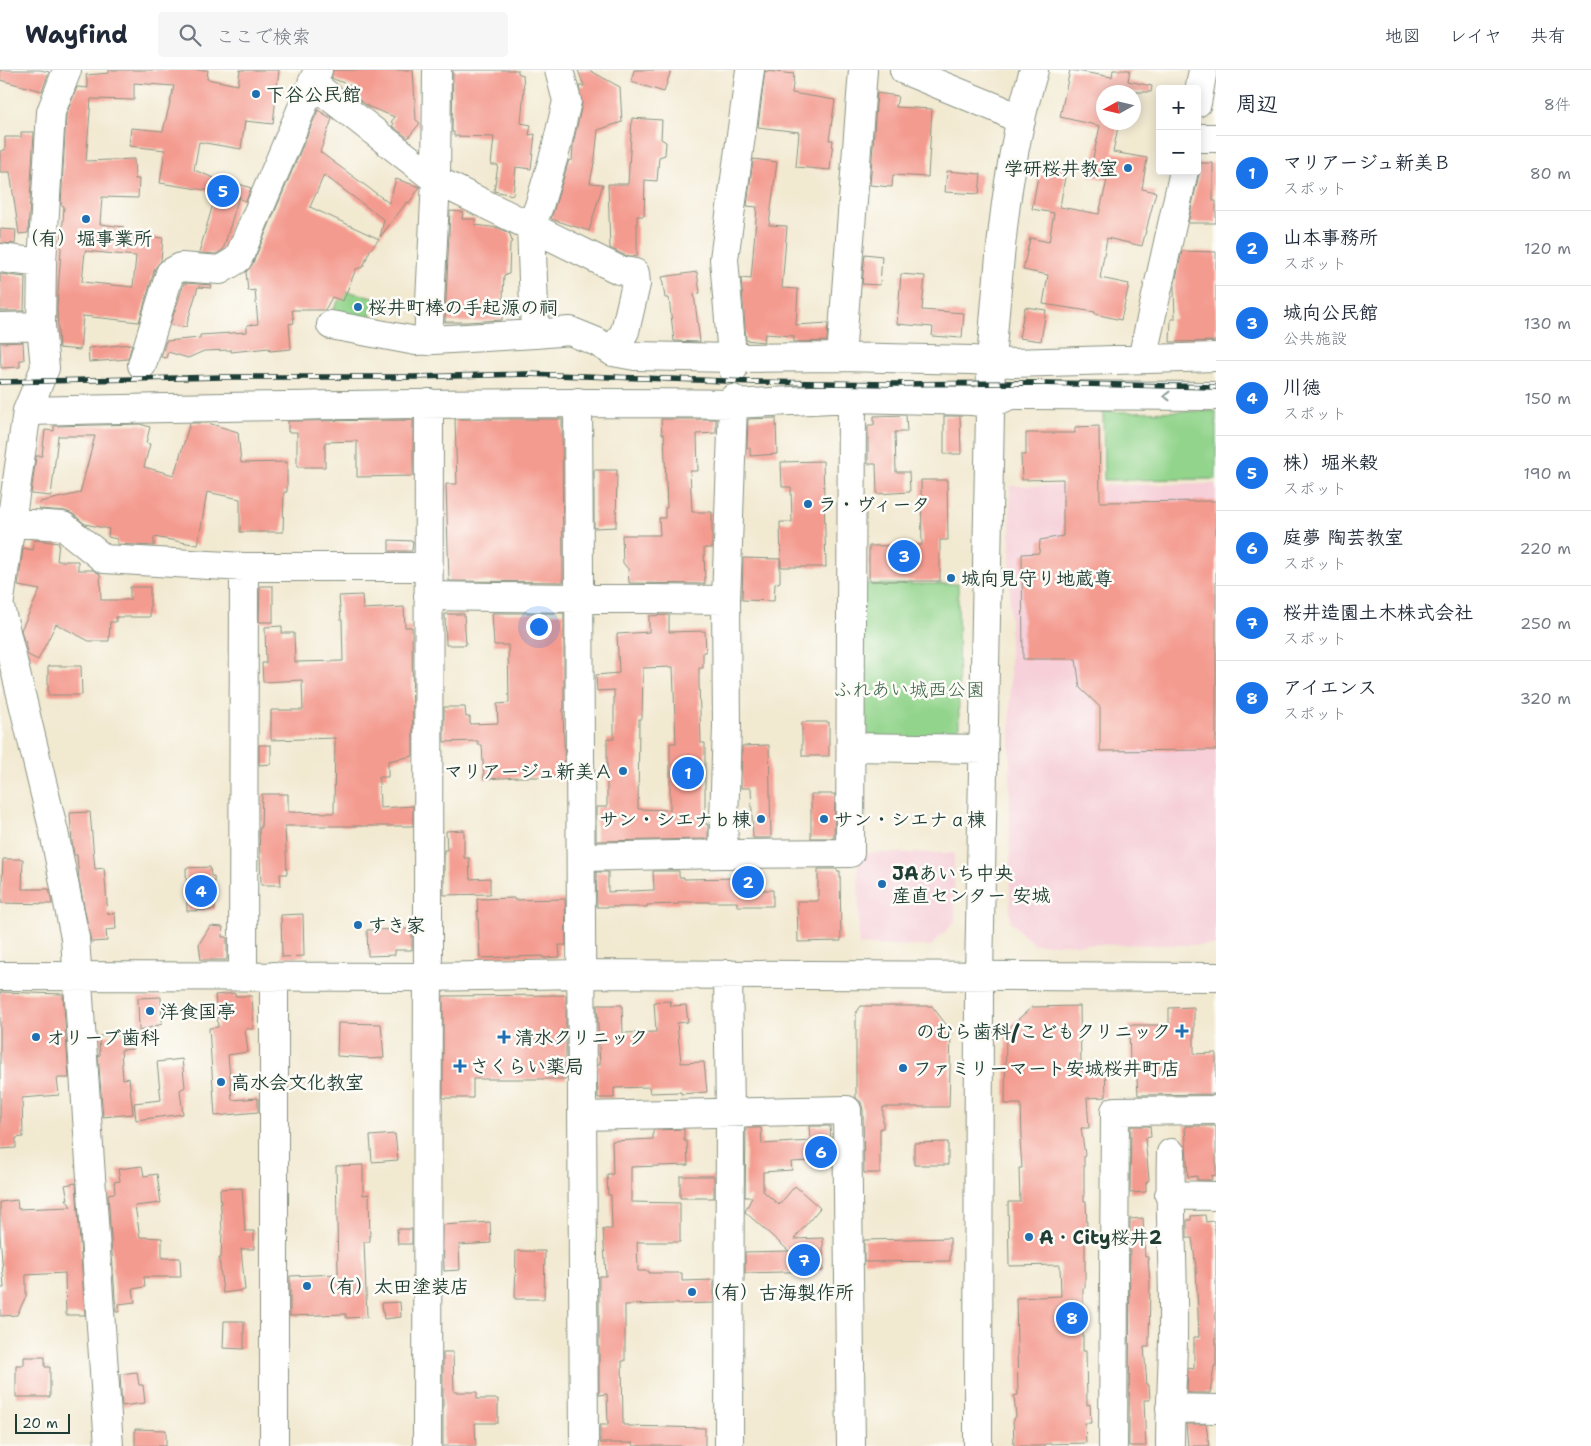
<!DOCTYPE html>
<html lang="ja">
<meta charset="utf-8">
<style>
:root{--surface:#fff;--page:#f6f6f7;--text:#1f2937;--muted:#747a83;--line:#e0e1e3;--accent:#1a73e8}
body{margin:0;font-family:"Shantell Sans","Klee One",sans-serif;background:var(--page);color:var(--text)}
.controls{position:absolute;right:15px;top:15px;display:grid;overflow:hidden;border-radius:5px;box-shadow:0 2px 12px #0003}
.controls button{width:45px;height:45px;display:grid;place-items:center;padding:0;border:0;border-bottom:1px solid var(--line);background:var(--surface);color:var(--text);font:25px sans-serif}
.compass{position:absolute;left:1096px;top:15px;width:45px;height:45px;border-radius:50%;background:var(--surface);box-shadow:0 2px 12px #0003;rotate:262deg}
.scale{position:absolute;left:15px;bottom:12px;width:55px;box-sizing:border-box;padding-left:5px;border:2px solid #1f3d34;border-top:0;font-size:14px;line-height:18px;white-space:nowrap;color:#1f3d34;-webkit-text-stroke:4px #fdfcf7;paint-order:stroke}
.you{position:absolute;left:538px;top:556px;width:18px;height:18px;margin:-12px;border:4px solid #fff;border-radius:50%;background:#1a73e8;box-shadow:0 0 0 8px #1a73e833}
.badge{display:grid;place-items:center;width:32px;height:32px;border-radius:50%;background:var(--accent);color:#fff;font-size:16px;font-weight:700}
.pin{position:absolute;translate:-50% -50%;border:2px solid #fff;box-shadow:0 1px 5px #0006}
.list{margin:0;padding:0;list-style:none}
h2{display:flex;justify-content:space-between;align-items:center;height:65px;margin:0;padding:0 20px;font-size:21px}
h2 small{font-size:16px;font-weight:400;color:var(--muted)}
.list li{display:grid;grid-template-columns:32px 1fr auto;gap:15px;align-items:center;box-sizing:border-box;height:75px;padding:0 20px;border-top:1px solid var(--line)}
.list b{display:block;font-size:19px;white-space:nowrap}
.list p{margin:0;font-size:16px;white-space:nowrap;color:var(--muted)}
.list em{font-size:16px;font-style:normal;color:var(--muted)}
.icon{flex:none;width:28px;height:28px;fill:none;stroke:currentColor;stroke-width:2;stroke-linecap:round;stroke-linejoin:round}
.map{position:relative;flex:none;width:1216px;height:1376px;overflow:hidden}
header{display:flex;align-items:center;gap:30px;box-sizing:border-box;height:70px;padding:0 25px;background:var(--surface);border-bottom:1px solid var(--line)}
header strong{font-size:24px}
nav{display:flex;gap:28px;margin-inline-start:auto;font-size:18px}
.search{width:350px;height:45px;background:var(--page);display:flex;align-items:center;gap:12px;box-sizing:border-box;padding:0 18px;border-radius:5px;color:var(--muted);font-size:19px}
main{display:flex}
aside{flex:1;background:var(--surface)}
.map>svg:first-child{display:block}
.built{fill:#f6cfd9}
.green{fill:#92d48c;stroke:#588860}
.building{fill:#f49b90;fill-rule:evenodd}
.lines{fill:none;stroke-linecap:round;stroke-linejoin:round}
.minor-casing{stroke:#889382;stroke-width:30}
.minor{stroke:#fff;stroke-width:28}
.rail-casing{stroke:#1f3d34;stroke-width:5.5}
.rail{stroke:#fdfcf7;stroke-width:4;stroke-dasharray:11;stroke-linecap:butt}
.oneway{stroke:#8f9e9a}
.poi-dot{fill:#1f6fb2;stroke:#fdfcf7;stroke-width:2}
.labels{text-anchor:middle;stroke-width:5;stroke-linejoin:round;paint-order:stroke}
.poi-label{font-size:19px;font-weight:bold;fill:#1f3d34;stroke:#fdfcf7;text-anchor:start}
.park-label{font-size:19px;fill:#3c634a;stroke:#fdfcf7}
</style>
<header>
<strong>Wayfind</strong>
<div class="search"><svg class="icon" aria-label="search" viewBox="0 0 24 24"><circle cx="10" cy="10" r="6"/><path d="M15 15l6 6"/></svg>ここで検索</div>
<nav><a>地図</a><a>レイヤ</a><a>共有</a></nav>
</header>
<main>
<div class="map">
<svg width="1216" height="1376" viewBox="0 0 1216 1376">
<rect width="100%" height="100%" fill="#fdfcf7"/>
<filter id="ink" filterUnits="userSpaceOnUse"><feTurbulence type="fractalNoise" baseFrequency=".02" numOctaves="2"/><feDisplacementMap in="SourceGraphic" scale="10" xChannelSelector="R" yChannelSelector="G"/><feConvolveMatrix kernelMatrix="1 2 1 2 8 2 1 2 1" color-interpolation-filters="sRGB"/></filter>
<filter id="wash" filterUnits="userSpaceOnUse"><feTurbulence type="fractalNoise" baseFrequency=".0096" numOctaves="4" result="noise"/><feDisplacementMap in="SourceGraphic" scale="20" xChannelSelector="R" yChannelSelector="G"/><feGaussianBlur stdDeviation="1.12" result="paint"/><feColorMatrix in="noise" values="0 0 0 0 0 0 0 0 0 0 0 0 0 0 0 0 0 1.4 0 .05"/><feComposite in="paint" operator="in"/></filter>
<g filter="url(#wash)">
<rect width="100%" height="100%" fill="#f2e9d1"/>
<path class="built" d="M1216,414V875L1033,874L1010,851V416Z
M858,783H954L955,851L931,876L859,875Z"/>
<path class="green" d="M344,221L375,227L368,254L329,247Z
M1216,341V409L1104,410L1103,342Z
M860,514H958L959,661L950,672L864,668L858,624Z"/>
<g id="blocks">
<path class="building" d="M0,0H41L49,2L42,21L0,10Z
M109,0H208L207,9L238,15L240,0H279L273,54L245,51L241,79L199,72L194,100L239,118V114L251,118L246,131L240,129L239,126L223,180L216,184L199,183L215,127L210,125L211,121L160,113L165,80L129,76L131,58L163,61L174,16L134,13V30L91,29L86,91L134,89L135,109H139L138,128L102,127L100,154L124,157L123,164L163,168L161,191L155,198L139,252L83,246L80,280L59,278L57,238L64,136L61,135L66,45L77,17L88,18L86,5L109,3ZM85,181L136,186L133,217L82,212Z
M333,0H413L416,50L420,53L408,68L392,56L394,54L391,52L395,47L369,37L354,26L357,18L331,8Z
M453,0H518V3L523,5L524,20L521,53L531,55L529,65L535,64L531,99L516,97L513,125L494,121L498,95H491L494,67L454,66V62H452Z
M578,0H589L620,17L622,52L598,60L595,88L590,113L603,114L589,161L551,149L569,90L572,91L573,74L582,34L579,16H584Z
M634,0H671L664,22L631,12Z
M1070,0L1112,7L1113,0H1130L1128,11L1152,16L1151,22H1104V52H1119L1113,82L1147,88L1142,119L1156,122L1142,176L1107,168L1100,208L1129,214L1121,250L1095,244V242L1043,234L1048,205L1023,200L1030,168L1049,172L1054,143L1032,139L1041,91L1067,95L1060,137L1099,144L1107,110L1089,106L1100,56L1060,47Z
M765,1L794,4L792,23L835,30L829,70H833L830,100L796,97L799,62L758,57Z
M877,23L898,26L896,37L932,39L928,107L893,105L892,117L870,115Z
M318,40L332,49L320,82L389,133L396,109L420,117L409,133L407,132L380,167L384,150L324,105L310,137L379,169L370,180L363,197L356,199L343,231L332,227L325,240H292L294,253L289,254L291,279L270,281L269,278L231,282V280L204,281L188,288L168,282L166,288L161,287L166,271L200,268V265L247,262V255L258,254L255,220L248,221L246,202L252,195Z
M632,48L662,50L661,69L666,72L665,85L659,87L657,111L645,110L644,146H637V187L624,185L610,178L608,114H628Z
M21,62H34L28,163L19,164L10,102H0V81L5,80V67H21Z
M753,89L777,92L769,155L787,156L782,218L798,219L796,255L828,253L827,271L794,272V266L765,264L764,272L746,270L741,208L751,209L757,137L747,136Z
M1213,93V131H1216V153H1188L1199,104L1197,93Z
M947,101L981,104L979,124L945,122Z
M450,141L463,142L462,149H475V155L499,158L510,164L512,172L510,173L509,204L504,205L502,250L466,252H445Z
M0,159L16,160L15,174L0,173Z
M1182,181L1216,182V271L1170,272L1171,249H1175L1174,218Z
M865,184L882,186L880,215L862,214Z
M697,202L700,223L694,224L700,272L674,271L669,228H665L662,207Z
M0,204L25,207L24,241H0Z
M901,204L925,206L922,240L964,243L962,268L932,266L933,257L897,254Z
M184,213L212,215L211,218L198,217L186,257L170,255Z
M1025,237L1046,240L1041,271L1019,268Z
M23,272L24,290H20V297L1,298L0,273Z
M132,274L128,289L89,292L88,278Z
M906,345L907,362H895L896,402H909L910,422L877,424L876,394H868V355H874V346Z
M944,346H960L961,384H944Z
M776,348L777,384L750,386V378H747L748,349Z
M455,349H562L563,512L449,511L446,414H457Z
M661,349H716V363L697,364L698,401H690L692,442H712V478H704L705,514L629,513L628,499L623,493L622,465H660L659,448H665V438H667L664,364H662Z
M413,350V406L357,407V371L325,372V397H297V362H288V351Z
M190,353H208L238,362L241,393L287,392V422H284L283,462H240V429L207,422L198,475L154,467V476L117,474V469L108,467L109,459L85,454L73,444L65,441L39,439L40,432L80,423L95,366H58L51,426L31,424L36,386H42L45,360L54,361V356L140,354L150,357L146,373L150,374L144,397L174,405Z
M1099,356L1100,432L1216,431V680L1100,681V637L1080,618L1076,589H1023L1022,484L1039,483L1040,470L1063,466V409L1022,410L1021,385H1026V363H1075V357Z
M823,391L826,497H781L780,452H792L791,417H782L781,392Z
M594,400H617L616,457L594,458Z
M921,410H947L948,470H940V511H869V476L922,475Z
M35,470L59,473L57,491H78V500H93L100,504L101,530H130V517H150V547H116V552H110L109,571H89L56,554L38,590L28,585L25,574L26,572L24,571L21,560L40,520L18,516L23,478L33,480Z
M389,470L413,471L412,481H389Z
M743,488L780,489V512L775,514L774,531L742,530Z
M260,516H273V552H259Z
M362,525L363,539L404,537L405,557H412L413,686L388,691V707H379L380,738L413,736V756H285L287,804H280L281,815H261L259,758H261L262,724H288V742L334,743L335,668L271,670V640H303L302,610L263,612L262,593H266L265,557L282,556V563H294L295,592L343,591L342,550H341L339,526Z
M492,543H564V639H563L565,710H555V707H519L484,709L482,675H478V671L444,672V637H465L466,647H470V654L498,653L497,634L509,633L508,575H494Z
M445,544H464L466,575H446Z
M669,545V562L705,561L706,582H703V598H699V613L701,673H705V754H708V769L596,771V737H607V669H614V620L597,621L596,605L619,603L617,564L649,562V546ZM673,597L676,673H670V740L638,739L639,649H642L643,598Z
M48,596H81L82,625H48Z
M802,652H829V686H802Z
M259,675H271V694L259,695Z
M769,675L771,768H753L751,718H741L742,676Z
M811,724H835L834,768H811Z
M90,742L95,799L104,798L108,844L115,843L116,859L106,860L107,871L91,872L79,810L77,785H74L72,772L70,743Z
M464,760V788H469L470,809L490,808V824L444,825V780H447L446,761Z
M3,789H23L22,819H49L52,834L1,833Z
M210,797L211,806H214L215,840L187,841L186,798Z
M818,799H837V801H840L841,871L798,872L797,831H818Z
M653,801H679V807H684V809L737,808V804H759L760,820H773V836H737V832H679V834L647,835V837H597L596,802H608V822L654,820Z
M514,828V830L565,829L566,875H559L560,887L543,888V886L480,888L477,829Z
M303,844L304,886L282,887L281,845Z
M210,856L223,857L222,867H227V890H201L199,874Z
M412,859V880H395V885L368,886L367,860Z
M0,922L63,924L69,1008H57L59,1025L22,1028L23,1067L16,1068V1078L0,1079Z
M235,923V926H252L254,959H245L248,982L228,985L232,1030L258,1028V1042L215,1046L209,958L218,957L215,925Z
M566,925V1009H473V1028H443V926Z
M161,927L162,954L139,961L138,928Z
M670,931L671,936L686,935L688,952L677,953L681,993L704,992L707,1022L681,1024V1022L650,1023L649,1017L614,1018V1028H598L597,995H600L597,935H622L623,963L656,962L654,932Z
M861,936H932L951,961L949,1037H883V1058H880V1103H864L863,1040L861,1032L856,1028V943Z
M1080,936L1081,996H1105L1106,1027L1087,1028L1089,1058H1081L1085,1085L1084,1087V1131H1086L1087,1156H1085V1218H1083V1281H1086L1087,1335L1090,1334L1091,1353H1085L1086,1373L1045,1374V1376H1014L1013,1348L1016,1347L1014,1326L1018,1325L1016,1228L1061,1226L1060,1195L1009,1196L1008,1132H1020L1019,1098H1022L1020,1070H1022L1021,1034H1005L1006,960L1032,937Z
M1194,937V984L1216,983V1024L1138,1025L1136,995H1130L1129,955H1169V938Z
M338,953L381,954L384,988L369,989L368,988L337,986Z
M134,964V979L121,980L123,1009L129,1008L133,1044L103,1047L98,985H100L99,966Z
M182,989L185,1017L180,1020L183,1044L136,1050L134,1033L161,1030L157,992Z
M809,1056H830L832,1090L791,1092L792,1100L763,1102V1121L779,1135L795,1116L820,1138L794,1169L823,1168V1201L745,1203V1182L789,1181L745,1142L752,1127H745L746,1058H761L762,1074L810,1071Z
M1131,1056H1150L1151,1067L1145,1068L1149,1110L1146,1113V1122L1130,1123Z
M1185,1056H1216V1105L1211,1106L1212,1110H1197V1106L1188,1107Z
M684,1059V1071H687L688,1095L631,1097V1132L680,1133V1172H637L638,1201H649V1203H682V1211L714,1210V1233L625,1235V1291H622L623,1355H629V1356L705,1358V1376H633V1373H600V1355H608L607,1324L599,1325V1206H606L603,1159H612L611,1125H608L607,1104H613L612,1071L653,1069V1060Z
M395,1064L398,1090L372,1092L370,1066Z
M948,1072V1095H914V1073Z
M363,1095V1125L369,1124L370,1172H364L367,1247L346,1248V1244L290,1246V1206L338,1204L336,1096Z
M142,1096L144,1106L157,1104L161,1133L135,1136L140,1167L162,1168V1188H180L181,1207H144L145,1217L133,1219L135,1232L119,1234V1242H116L108,1124L115,1123L114,1112L120,1111L118,1099Z
M680,1106H714V1128H680Z
M76,1113L85,1245H66L65,1203L26,1205V1226L17,1245L0,1246V1218H4L0,1164V1132L17,1130L18,1139L71,1137L66,1129H68L65,1115Z
M242,1118L245,1161H254V1179H241L245,1220L223,1223L219,1188H221L222,1162L220,1119Z
M1205,1145L1206,1152L1214,1151L1216,1172V1296H1214L1210,1323H1190L1187,1322L1188,1298L1194,1299V1267H1199L1196,1198L1192,1168H1187V1150H1191V1146Z
M1143,1148L1145,1187H1148L1150,1214L1149,1277H1144L1147,1315H1149L1150,1330H1144L1146,1376H1129L1130,1149Z
M490,1152L491,1173L459,1175L460,1200L444,1201L443,1155Z
M397,1159H412V1174H398Z
M950,1168V1191L864,1192V1170Z
M516,1181H545L544,1229H515Z
M400,1232L401,1247L384,1249L382,1233Z
M224,1251H244V1279L223,1278Z
M443,1282H453L454,1322H477V1329H498V1353H475L476,1376H443Z
M24,1287H45V1297H50V1327H16V1295H24Z
M137,1302L139,1315H143L145,1333L122,1336L120,1304Z
M1186,1354H1206L1209,1376H1188Z
M135,1359L166,1360V1376H135Z"/>
</g>
</g>
<g filter="url(#ink)">
<use href="#blocks" fill-opacity="0" stroke="#889382" stroke-width="1"/>
<g class="lines">
<defs>
<path id="minor" d="M904,0L999,39L1021,51
M312,13L436,110L619,200L635,203L636,214L625,261L613,282
M1197,33L1203,0
M1197,68H1216
M0,188L42,193
M331,255L416,271L535,264L531,156L539,136L556,79L567,31L559,0
M0,257L41,256
M535,264L570,261L597,272L613,282L635,286L733,288L841,287L971,290L1013,293L1216,287
M428,271L436,110L437,0
M841,287L863,0
M1142,289L1184,101
M142,295L170,203L181,197L220,200L238,189L318,0
M733,299L724,189L750,0
M578,332L584,1376
M27,341C262,336 497,331 733,334V329
M0,452L63,456L104,489L244,497H428
M428,526L726,530
M0,530L27,341L45,298L41,256L42,193L51,42L67,0
M0,537L54,762L75,868L109,1376
M851,677L984,679
M723,784L727,656L726,530L733,334L852,328L972,331L991,334L1010,325H1027L1216,326
M581,787L723,784L850,783L852,328
M728,904L730,1042L729,1376
M0,906L427,907L580,904L1216,907
M243,906L244,497
M582,1046L847,1040L851,1376
M1169,1125L1216,1126
M1170,1338L1216,1339
M274,1376V906
M427,1376L429,333
M978,1376L979,906L991,291C999,193 1005,94 1034,0
M1113,1376L1115,1041L1216,1040
M1170,1376C1170,1338 1173,1300 1173,1262C1174,1202 1169,1143 1171,1083"/>
</defs>
<use href="#minor" class="minor-casing"/>
<use href="#minor" class="minor"/>
<defs>
<path id="rail" d="M0,312L224,307H414L526,304L755,312L891,314L1035,313L1216,317"/>
</defs>
<use href="#rail" class="rail-casing"/>
<use href="#rail" class="rail"/>
</g>
<defs><path id="oneway-chevron" d="M-2-3.5L2.5 0L-2 3.5" fill="none" stroke-width="1.6" stroke-linecap="round" stroke-linejoin="round" transform="scale(1.25)"/></defs>
<use class="oneway" href="#oneway-chevron" transform="translate(1167 326) rotate(-180)"/>
</g>
<g class="poi-dot">
<circle cx="256" cy="24" r="5"/>
<circle cx="1128" cy="98" r="5"/>
<circle cx="86" cy="149" r="5"/>
<circle cx="358" cy="237" r="5"/>
<circle cx="808" cy="434" r="5"/>
<circle cx="951" cy="508" r="5"/>
<circle cx="623" cy="701" r="5"/>
<circle cx="761" cy="749" r="5"/>
<circle cx="824" cy="749" r="5"/>
<circle cx="882" cy="814" r="5"/>
<circle cx="358" cy="855" r="5"/>
<circle cx="150" cy="941" r="5"/>
<path d="M1179.5 953.5h5v5h5v5h-5v5h-5v-5h-5v-5h5z"/>
<circle cx="36" cy="967" r="5"/>
<path d="M501.5 959.5h5v5h5v5h-5v5h-5v-5h-5v-5h5z"/>
<path d="M457.5 988.5h5v5h5v5h-5v5h-5v-5h-5v-5h5z"/>
<circle cx="903" cy="998" r="5"/>
<circle cx="221" cy="1012" r="5"/>
<circle cx="1029" cy="1167" r="5"/>
<circle cx="307" cy="1216" r="5"/>
<circle cx="692" cy="1222" r="5"/>
</g>
<g class="labels">
<g class="poi-label">
<text x="266" y="31">下谷公民館</text>
<text x="1118" y="105" text-anchor="end">学研桜井教室</text>
<text x="86" y="175" text-anchor="middle">（有）堀事業所</text>
<text x="368" y="244">桜井町棒の手起源の祠</text>
<text x="818" y="441">ラ・ヴィータ</text>
<text x="961" y="515">城向見守り地蔵尊</text>
<text x="613" y="708" text-anchor="end">マリアージュ新美Ａ</text>
<text x="751" y="756" text-anchor="end">サン・シエナｂ棟</text>
<text x="834" y="756">サン・シエナａ棟</text>
<text x="892" y="810">JAあいち中央<tspan x="892" dy="22">産直センター 安城</tspan></text>
<text x="368" y="862">すき家</text>
<text x="160" y="948">洋食国亭</text>
<text x="1171" y="968" text-anchor="end">のむら歯科/こどもクリニック</text>
<text x="46" y="974">オリーブ歯科</text>
<text x="515" y="974">清水クリニック</text>
<text x="470" y="1003">さくらい薬局</text>
<text x="913" y="1005">ファミリーマート安城桜井町店</text>
<text x="231" y="1019">高水会文化教室</text>
<text x="1039" y="1174">A・City桜井2</text>
<text x="317" y="1223">（有）太田塗装店</text>
<text x="702" y="1229">（有）古海製作所</text>
</g>
<g class="park-label">
<text x="909" y="626">ふれあい城西公園</text>
</g>
</g>
</svg>
<div class="controls">
<button>+</button>
<button>−</button>
</div>
<svg class="compass" viewBox="-18 -18 36 36"><path d="M0-13l5 13h-10z" fill="#e53935"/><path d="M0 13l5-13h-10z" fill="#747a83"/></svg>
<div class="scale">20 m</div>
<div class="you"></div>
<div class="pin badge" style="left:688px;top:703px">1</div>
<div class="pin badge" style="left:748px;top:812px">2</div>
<div class="pin badge" style="left:904px;top:486px">3</div>
<div class="pin badge" style="left:201px;top:821px">4</div>
<div class="pin badge" style="left:223px;top:121px">5</div>
<div class="pin badge" style="left:821px;top:1082px">6</div>
<div class="pin badge" style="left:804px;top:1190px">7</div>
<div class="pin badge" style="left:1072px;top:1248px">8</div>
</div>
<aside>
<h2>周辺<small>8件</small></h2>
<ul class="list">
<li><span class="badge">1</span><div><b>マリアージュ新美Ｂ</b><p>スポット</p></div><em>80 m</em></li>
<li><span class="badge">2</span><div><b>山本事務所</b><p>スポット</p></div><em>120 m</em></li>
<li><span class="badge">3</span><div><b>城向公民館</b><p>公共施設</p></div><em>130 m</em></li>
<li><span class="badge">4</span><div><b>川徳</b><p>スポット</p></div><em>150 m</em></li>
<li><span class="badge">5</span><div><b>株）堀米穀</b><p>スポット</p></div><em>190 m</em></li>
<li><span class="badge">6</span><div><b>庭夢 陶芸教室</b><p>スポット</p></div><em>220 m</em></li>
<li><span class="badge">7</span><div><b>桜井造園土木株式会社</b><p>スポット</p></div><em>250 m</em></li>
<li><span class="badge">8</span><div><b>アイエンス</b><p>スポット</p></div><em>320 m</em></li>
</ul>
</aside>
</main>
